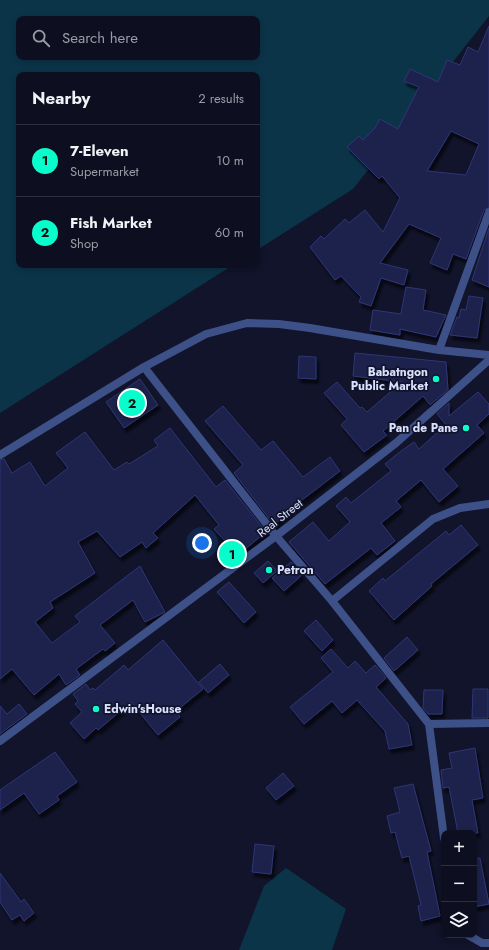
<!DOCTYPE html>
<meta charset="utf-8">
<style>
:root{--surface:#0d0f20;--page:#1b1d2d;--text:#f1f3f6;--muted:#9a9ca5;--line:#2d2f3e;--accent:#09fccc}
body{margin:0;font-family:Jost,sans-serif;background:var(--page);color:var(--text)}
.controls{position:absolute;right:12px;bottom:12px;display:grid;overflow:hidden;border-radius:8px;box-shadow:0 2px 6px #0003}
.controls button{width:36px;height:36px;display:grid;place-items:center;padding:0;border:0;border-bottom:1px solid var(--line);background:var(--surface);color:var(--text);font:20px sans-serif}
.you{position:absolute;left:202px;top:543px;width:14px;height:14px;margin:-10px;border:3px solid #fff;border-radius:50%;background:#1a73e8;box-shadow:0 0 0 6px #1a73e833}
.badge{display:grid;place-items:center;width:26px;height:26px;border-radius:50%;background:var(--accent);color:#111;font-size:13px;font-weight:700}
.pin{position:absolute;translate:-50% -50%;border:2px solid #fff;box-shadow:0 1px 4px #0006}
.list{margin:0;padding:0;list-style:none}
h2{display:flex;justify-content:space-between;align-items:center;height:52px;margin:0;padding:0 16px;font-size:17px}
h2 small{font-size:13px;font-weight:400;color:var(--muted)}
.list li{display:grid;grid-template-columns:26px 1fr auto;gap:12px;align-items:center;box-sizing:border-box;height:72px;padding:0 16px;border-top:1px solid var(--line)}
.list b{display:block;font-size:15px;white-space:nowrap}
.list p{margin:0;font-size:13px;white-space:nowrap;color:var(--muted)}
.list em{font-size:13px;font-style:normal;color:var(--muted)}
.icon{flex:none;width:22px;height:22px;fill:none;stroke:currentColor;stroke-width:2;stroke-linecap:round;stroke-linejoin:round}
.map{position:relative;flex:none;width:489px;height:950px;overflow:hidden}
.search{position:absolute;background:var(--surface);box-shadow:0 2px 6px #0003;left:16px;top:16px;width:244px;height:44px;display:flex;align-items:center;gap:10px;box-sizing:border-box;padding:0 14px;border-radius:8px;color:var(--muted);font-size:15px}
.panel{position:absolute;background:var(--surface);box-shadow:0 2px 6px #0003;left:16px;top:72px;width:244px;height:196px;border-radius:8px}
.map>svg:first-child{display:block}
.water{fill:#0b3448;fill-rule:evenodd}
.building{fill:#1d214b;stroke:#2f3676;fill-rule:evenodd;filter:url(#shadow)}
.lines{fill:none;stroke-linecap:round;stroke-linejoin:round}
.minor{stroke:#3d5088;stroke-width:8}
.poi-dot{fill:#09fccc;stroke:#11142a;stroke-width:1.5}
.labels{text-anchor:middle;stroke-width:3.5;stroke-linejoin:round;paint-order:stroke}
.poi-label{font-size:12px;font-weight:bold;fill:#dae1ff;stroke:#11142a;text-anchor:end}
.street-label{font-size:12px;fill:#dae1ff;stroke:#11142a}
</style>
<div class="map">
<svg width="489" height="950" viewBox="0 0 489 950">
<defs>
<filter id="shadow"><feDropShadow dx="2.5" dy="4.5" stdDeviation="1" flood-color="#0009"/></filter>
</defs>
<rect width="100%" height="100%" fill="#11142a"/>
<path class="water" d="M0,0H489V16L353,189L257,250V75H19V265H233L0,413ZM19,19H257V57H19Z
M286,868L346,909L332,950H239L264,886Z"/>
<path class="building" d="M489,26V207L484,210L466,259L453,254L447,270L430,263L441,238L409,224L380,263L408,270L404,285L381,278L371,306L359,302L361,297L341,276L335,280L310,247L321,236L324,239L345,219L349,223L365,210L383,232L400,198L382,176L379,179L347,147L359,136L363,140L375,128L380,119L398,129L419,87L404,81L410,69L438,82L447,60L460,65L468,47L478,52ZM451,131L479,144L466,175L427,171Z
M489,228V287L472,280Z
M406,287L426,290L423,310L446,315L436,337L400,329V335L370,330L373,310L401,314Z
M469,296L483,298L477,338L450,335L457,317L459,318L461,309L466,310Z
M355,353L446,362L448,390L430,405L423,396L383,431L387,435L364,452L341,425L347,419L324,393L337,382L360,408L362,407L367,412L402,382L353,376Z
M299,356L316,357V379L298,378Z
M140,379L158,405L124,428L106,402Z
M478,392L489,404V414L477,425L484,433L443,469L458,486L439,502L421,480L396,501L401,507L381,523L395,541L377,555L371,548L325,584L289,542L313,522L329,541L350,522L336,506L346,497L351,503L391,471L385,464L401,451L414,442L419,449L446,425L437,414L449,403V416Z
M223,406L261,450L273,441L303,477L330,457L340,471L298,503L274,525L234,473L243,465L205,421Z
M170,428L216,487L225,480L266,532L238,555L214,529L219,525L195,495L153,533L158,538L146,548L142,542L120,557L97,531L78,542L95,573L50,602L53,608L35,622L52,643L80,622L75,616L140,566L165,612L145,622L133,600L100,625L115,643L105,651L103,649L76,669L80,675L66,685L59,674L34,695L12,669L0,679V460L4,459L12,473L30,462L45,486L68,468L56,453L85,432L114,470L127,462L129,464L158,446L154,440Z
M461,525L478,545L431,584L432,586L394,620L369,591L383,578L385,581L446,531L449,535Z
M268,561L277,571L263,583L254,573Z
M291,562L302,575L284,591L272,578Z
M229,582L256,612L244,623L217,592Z
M316,620L333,640L322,651L304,631Z
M407,637L418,650L394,671L384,658Z
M163,640L203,689L176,711L180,717L158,735L131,702L98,730L96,728L84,739L70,723L82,712L75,704L78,701L73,694L86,684L90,690L93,688L95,690L124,665L128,670Z
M331,649L348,668L355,661L366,673L375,665L386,678L376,687L408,724L412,745L389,749L385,731L357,700L342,713L332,701L304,724L290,707L333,672L321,658Z
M220,664L229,675L208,693L199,682Z
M473,689H488V718H472Z
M424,690H443L442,714H428L423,708Z
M19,704L27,714L0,734V706L7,714Z
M475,748L483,798L472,800L478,833H458L449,787L443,788L441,770L452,768L449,753Z
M55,752L77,782L57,796L59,800L39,814L24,793L0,810V790Z
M283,773L294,786L276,800L266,788Z
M413,784L431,851L427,852L440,916L421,921L418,906L421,905L409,856L402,858L395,832L391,833L387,816L400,812L394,788Z
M255,844L274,846L271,874L252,872Z
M480,858L489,904L474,907V859Z
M0,873L21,902L24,899L34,913L24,921L20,915L12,920L0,902Z"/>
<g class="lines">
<path class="minor" d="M489,212L439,350L489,355
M144,367L276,536L332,601L429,724L444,838
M0,455L144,367L206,334L247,323L279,324L310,328L439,350
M332,601L433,519L460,508L489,504
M429,724L489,723
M0,741L276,536L396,443L489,360
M468,935L482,943H489"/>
</g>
<g class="poi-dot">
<circle cx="436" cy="379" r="4"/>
<circle cx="466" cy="428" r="4"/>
<circle cx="269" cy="570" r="4"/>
<circle cx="96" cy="709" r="4"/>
</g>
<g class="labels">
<g class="poi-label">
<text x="428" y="376">Babatngon<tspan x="428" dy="14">Public Market</tspan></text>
<text x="458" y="432">Pan de Pane</text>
<text x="277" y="574" text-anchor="start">Petron</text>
<text x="104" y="713" text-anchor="start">Edwin'sHouse</text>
</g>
<g class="street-label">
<text transform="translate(280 518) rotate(-38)" y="4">Real Street</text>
</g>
</g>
</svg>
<div class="controls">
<button>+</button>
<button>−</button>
<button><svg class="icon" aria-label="layers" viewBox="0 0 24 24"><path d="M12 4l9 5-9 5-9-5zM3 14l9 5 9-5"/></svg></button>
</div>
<div class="you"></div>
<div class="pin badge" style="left:232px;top:554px">1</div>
<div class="pin badge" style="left:132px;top:403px">2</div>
<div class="search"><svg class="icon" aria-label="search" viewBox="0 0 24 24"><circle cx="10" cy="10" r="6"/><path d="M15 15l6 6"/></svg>Search here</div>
<section class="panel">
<h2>Nearby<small>2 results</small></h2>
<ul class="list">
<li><span class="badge">1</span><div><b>7-Eleven</b><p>Supermarket</p></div><em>10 m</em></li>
<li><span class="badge">2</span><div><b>Fish Market</b><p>Shop</p></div><em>60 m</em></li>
</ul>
</section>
</div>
